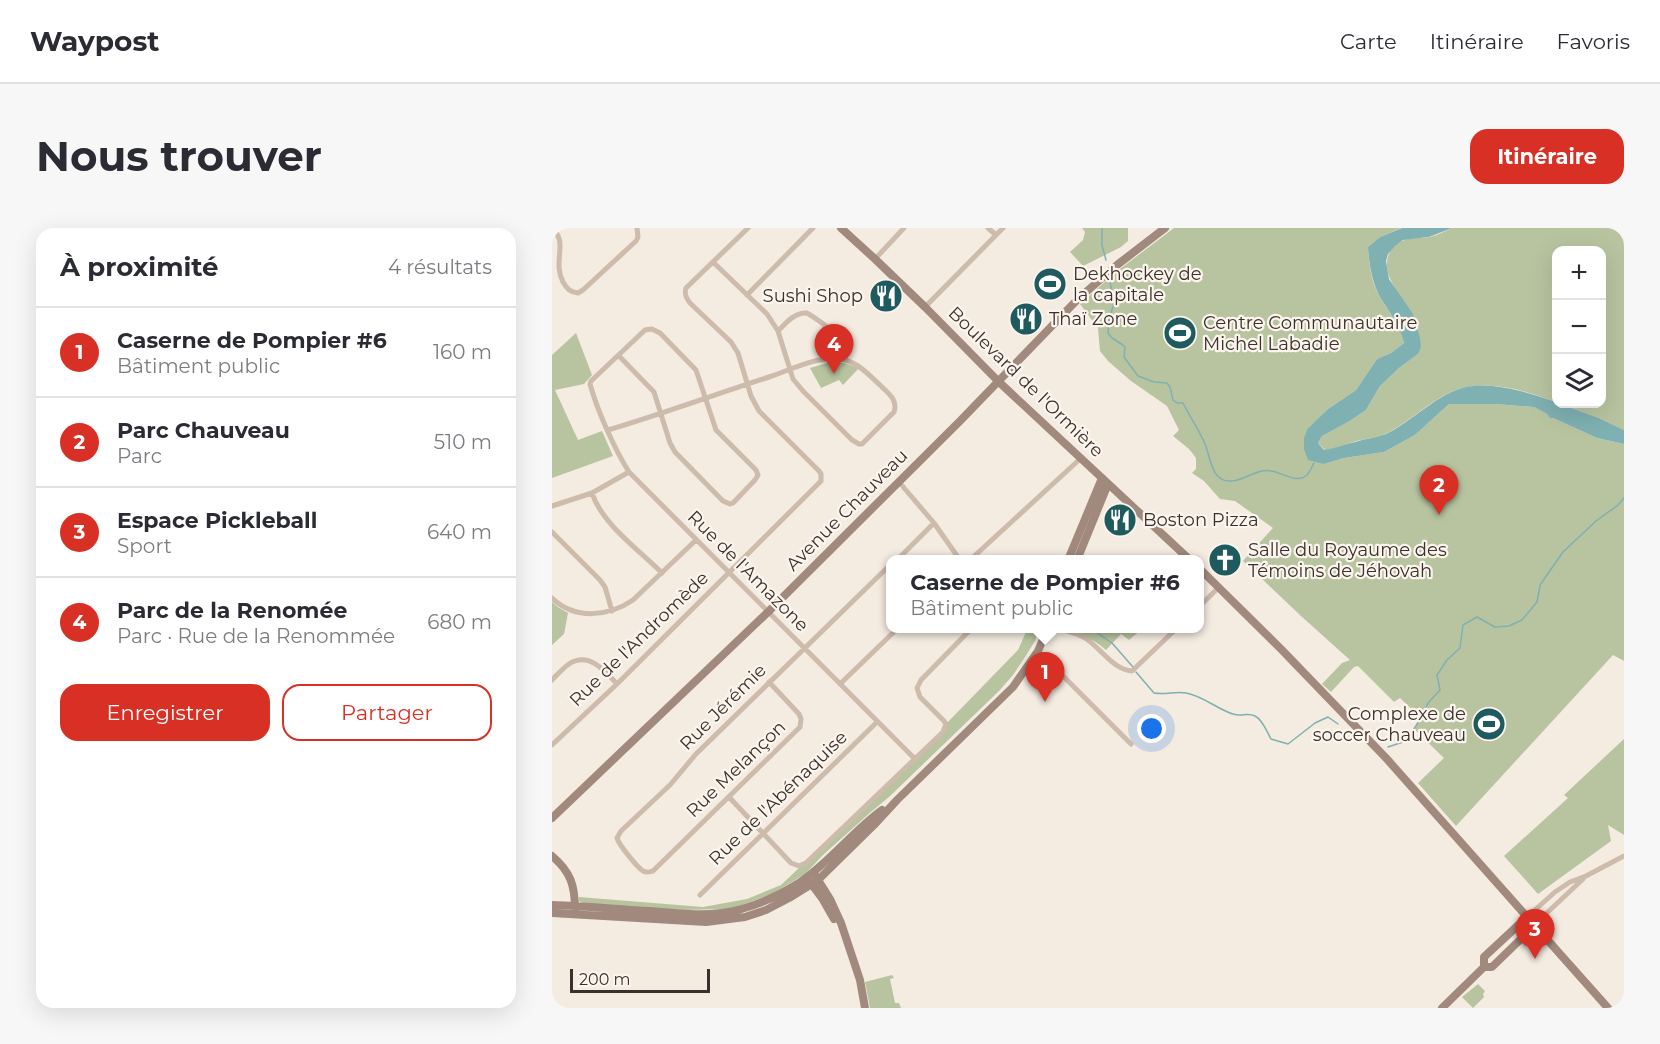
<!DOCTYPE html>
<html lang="fr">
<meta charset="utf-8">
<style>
:root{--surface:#fff;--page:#f7f7f7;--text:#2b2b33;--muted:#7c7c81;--line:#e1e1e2;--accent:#d93025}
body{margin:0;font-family:Montserrat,sans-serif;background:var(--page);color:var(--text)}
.controls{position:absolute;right:18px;top:18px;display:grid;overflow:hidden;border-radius:12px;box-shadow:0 6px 24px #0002}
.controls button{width:54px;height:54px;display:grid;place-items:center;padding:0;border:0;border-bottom:2px solid var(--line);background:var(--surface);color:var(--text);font:30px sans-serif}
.scale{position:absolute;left:18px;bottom:15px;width:140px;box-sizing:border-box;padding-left:6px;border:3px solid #3b302b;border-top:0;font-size:16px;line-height:21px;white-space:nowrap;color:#3b302b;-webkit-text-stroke:4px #fbf5ee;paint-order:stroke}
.you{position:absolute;left:600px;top:501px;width:21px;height:21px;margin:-15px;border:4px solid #fff;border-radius:50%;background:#1a73e8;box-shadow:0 0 0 9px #1a73e833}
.badge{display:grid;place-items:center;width:39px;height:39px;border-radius:50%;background:var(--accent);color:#fff;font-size:20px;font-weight:700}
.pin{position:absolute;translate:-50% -50px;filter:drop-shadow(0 2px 3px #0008)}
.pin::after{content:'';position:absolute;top:32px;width:21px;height:18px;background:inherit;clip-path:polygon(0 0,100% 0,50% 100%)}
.popup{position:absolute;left:334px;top:327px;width:318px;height:78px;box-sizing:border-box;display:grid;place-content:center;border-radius:12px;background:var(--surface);filter:drop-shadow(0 2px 4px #0005);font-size:20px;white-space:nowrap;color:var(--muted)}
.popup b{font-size:22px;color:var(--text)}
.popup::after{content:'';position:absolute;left:50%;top:100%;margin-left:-12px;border:12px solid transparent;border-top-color:var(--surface)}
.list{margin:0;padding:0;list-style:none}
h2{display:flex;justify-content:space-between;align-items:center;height:78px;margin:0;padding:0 24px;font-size:26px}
h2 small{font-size:20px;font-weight:400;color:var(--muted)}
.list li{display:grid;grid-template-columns:39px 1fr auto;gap:18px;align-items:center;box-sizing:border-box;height:90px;padding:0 24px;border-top:2px solid var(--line)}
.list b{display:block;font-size:22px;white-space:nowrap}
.list p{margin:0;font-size:20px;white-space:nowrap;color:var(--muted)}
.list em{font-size:20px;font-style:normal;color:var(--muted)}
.actions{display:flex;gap:12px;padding:18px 24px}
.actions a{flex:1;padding:14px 0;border:2px solid var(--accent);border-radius:18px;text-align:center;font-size:21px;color:var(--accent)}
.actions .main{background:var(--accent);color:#fff}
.icon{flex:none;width:33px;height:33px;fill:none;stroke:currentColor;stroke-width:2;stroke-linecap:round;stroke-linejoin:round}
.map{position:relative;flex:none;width:1072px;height:780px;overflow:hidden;border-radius:18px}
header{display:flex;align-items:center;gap:36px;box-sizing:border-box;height:84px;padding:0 30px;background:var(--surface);border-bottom:2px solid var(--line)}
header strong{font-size:28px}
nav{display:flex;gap:33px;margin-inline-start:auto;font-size:21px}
.intro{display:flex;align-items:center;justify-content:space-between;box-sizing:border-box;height:144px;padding:0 36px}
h1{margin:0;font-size:42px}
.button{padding:15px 27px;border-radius:18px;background:var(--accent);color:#fff;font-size:21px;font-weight:700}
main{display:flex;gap:36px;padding:0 36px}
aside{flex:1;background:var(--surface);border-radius:18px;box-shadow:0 6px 24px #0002}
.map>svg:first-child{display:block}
.green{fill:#b8c4a0}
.water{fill:#7fb0b2}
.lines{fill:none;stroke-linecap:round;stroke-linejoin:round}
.stream{stroke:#7fb0b2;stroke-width:1.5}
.street{stroke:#cdbbac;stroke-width:5}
.secondary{stroke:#a18a7d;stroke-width:8}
.labels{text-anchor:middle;stroke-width:4.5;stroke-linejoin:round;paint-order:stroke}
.poi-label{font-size:18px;fill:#3b302b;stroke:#fbf5ee;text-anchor:start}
.street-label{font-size:18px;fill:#3b302b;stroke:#fbf5ee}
</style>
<header>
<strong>Waypost</strong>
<nav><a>Carte</a><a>Itinéraire</a><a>Favoris</a></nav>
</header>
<div class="intro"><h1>Nous trouver</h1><a class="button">Itinéraire</a></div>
<main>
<aside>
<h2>À proximité<small>4 résultats</small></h2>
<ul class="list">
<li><span class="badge">1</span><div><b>Caserne de Pompier #6</b><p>Bâtiment public</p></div><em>160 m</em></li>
<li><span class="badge">2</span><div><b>Parc Chauveau</b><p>Parc</p></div><em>510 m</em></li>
<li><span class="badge">3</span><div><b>Espace Pickleball</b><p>Sport</p></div><em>640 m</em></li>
<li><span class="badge">4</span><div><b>Parc de la Renomée</b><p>Parc · Rue de la Renommée</p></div><em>680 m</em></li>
</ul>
<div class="actions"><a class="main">Enregistrer</a><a>Partager</a></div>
</aside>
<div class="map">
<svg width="1072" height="780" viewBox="0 0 1072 780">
<rect width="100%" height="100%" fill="#f4ebe1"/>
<path class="green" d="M530,0H576V13L569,19L531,38L518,24L531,12L533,4Z
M622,0H849L828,9L816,19C817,36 819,54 828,69C838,87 847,94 852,115L839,125L825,131L804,162L776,181L756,200L772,236L792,230L832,224L863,207L897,176H943L982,179L995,186L998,190H1001L1045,210L1072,216V433L1061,427L904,598L866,555L892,530L862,501L869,490L848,470L842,474L806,438L802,439L779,464L770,456L790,435L798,432L749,388L691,333L721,300L683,273L668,271L652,253L640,245L644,241V230L637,221L621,208L627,202L615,178L579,153L556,133L548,123L546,100L528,76L564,44Z
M900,0H1072V202L1047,190L1008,176H1050V22H1005L1004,174C972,162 930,149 897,165C876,175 859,192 839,203C828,210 817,210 804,213C794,216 784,221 774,223L766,215L770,208L796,194L814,182L828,158L847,140L866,126L842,58C832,43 831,22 850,13C858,9 869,11 878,9C886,7 893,3 900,0Z
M24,105L40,147L32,156L3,162L26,212L50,203L61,228L0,250V127Z
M275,135H292L307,140L291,157L287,152L269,160L258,140Z
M0,374L6,379L16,385L12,406L0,417Z
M473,401H487L483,413L473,429L461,447L447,463L337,569L320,583L271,627L253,646L220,666L187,678L172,681L131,682L33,676L27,673V669L151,679L195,671L229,657L391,504L394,496L466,422L474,404Z
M511,401H590L577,412L569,406L554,422C540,410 529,406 511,401Z
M1072,511V607L1056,597L1059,613L986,666L952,628L1016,570L1012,567Z
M340,747L342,750L338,751L343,775H347L349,780H318L313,754Z
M926,756L933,763L931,766L932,769L921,780L910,769Z"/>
<path class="water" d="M850,0H900L877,9L851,12L843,18L836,26L834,33L837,51L861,86L868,110L869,119L866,126L847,140L828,158L814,182L796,194L770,208L766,215L772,222C783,221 792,216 803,214C815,210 827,210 838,204C864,190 885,166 914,159C940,153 979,165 1004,174L1005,176H1008L1047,190L1072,202V216L1045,210L1001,190H998L995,186L982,179L943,176H897L863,207L832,224L792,230L772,236L756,232L752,221V210L756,200L776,181L804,162L825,131L839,125L852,115C847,95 838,86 828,69C820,54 817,36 816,19L828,9Z"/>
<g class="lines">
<path class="stream" d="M550,0V17L554,32
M557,49L562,75L557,92L556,105L560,110L571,117L573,119L572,129L586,148L602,154L615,155L618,159L621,172L625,175H631C638,189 647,202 653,216C659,230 659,255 680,253C694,252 705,240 720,243C730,245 746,256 755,247C758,244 760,238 762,235
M538,400L560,415L581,439
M584,444L602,465C613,467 624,463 634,465C649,467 667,482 681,486C689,489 696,484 703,488C711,492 715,504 719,511L736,516L763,495L776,489L786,496
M836,519L854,513L869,490L876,475L888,462L885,447L895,432L908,420L911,397L925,389L943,399L957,398L970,392L985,374L988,357L1011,324L1044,293L1066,277L1072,270"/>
<path class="street" d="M436,0L444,7
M0,1C17,13 0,33 11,54C15,61 18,64 26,65L31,62L84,13L86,9L85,0
M323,31L352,0
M195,67L261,0
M373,79L451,0
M226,103C234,95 243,84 255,85C266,92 284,103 289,116C291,121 289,126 288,131
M67,128L102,164L118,215L123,224L171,273L178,276L181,275L203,252L206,247L204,242L164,202L144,142L108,105L100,101L93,102L39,153L38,156C45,182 63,222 77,244L363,531
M56,202C110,186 164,166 217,149C239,142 264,128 288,131C305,133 317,147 329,158C337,166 346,172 342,184L310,216H307L300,212L251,163L241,151L226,103L215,86L161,34
M347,254L382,295L408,332
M40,265C50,296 87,322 110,345
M0,278L40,265L77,244
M0,304L48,352L53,359L60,383
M345,332L382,295
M418,332L528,231
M0,370C23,392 56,389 81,372L144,312
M648,378L667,359
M506,400C515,403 525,405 533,410C550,421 560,441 580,443L625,400
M486,423L579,516
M0,452C5,447 11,440 17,436C37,423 53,443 65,456
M217,454L247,486L249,491L248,499L101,643C97,644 95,645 91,643C85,639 67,617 65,610L69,603L118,557L144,526L338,337
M288,456L346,400
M0,517L65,456L269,253V246L267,243L207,183L199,168L186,125L179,114L138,75C134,70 132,66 134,60L196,0
M177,569L239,635L247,638L254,635L391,504L394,496L392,493L368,469L365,460L369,452L420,400
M148,667L325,494
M975,689L1003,664L1018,654L1034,648L1072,628
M982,697L1031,651"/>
<path class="secondary" d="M289,0L323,31L373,79L447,154L638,332
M516,332L550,250
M525,332L556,256
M648,341L729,421L834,530L1056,780
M0,590L216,384L408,193L526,71L565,37L613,0
M0,628C19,644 23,658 23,682
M263,647L278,671L289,695L308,752L313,780
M258,654L270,670L282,691
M0,677C32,678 64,681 97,683C121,685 146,688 170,685C198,681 223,670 247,655C277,635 300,604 330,582
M0,685L154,694L193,689L214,682L237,670L266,652L322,597L345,572L461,459L486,423L496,400
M932,739V729L975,689
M890,780L932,739H940L976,704L982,697"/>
</g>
<defs>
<symbol id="stadium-disc" viewBox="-11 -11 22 22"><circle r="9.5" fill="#1f5a5e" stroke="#fbf5ee"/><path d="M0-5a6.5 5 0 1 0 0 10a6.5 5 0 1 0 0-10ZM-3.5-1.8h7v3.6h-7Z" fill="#fff"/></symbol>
<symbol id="restaurant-disc" viewBox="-11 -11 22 22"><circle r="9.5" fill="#1f5a5e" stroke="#fbf5ee"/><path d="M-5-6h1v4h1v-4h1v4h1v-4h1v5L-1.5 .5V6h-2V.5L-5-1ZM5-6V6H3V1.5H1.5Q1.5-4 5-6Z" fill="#fff"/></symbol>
<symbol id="church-disc" viewBox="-11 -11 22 22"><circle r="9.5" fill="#1f5a5e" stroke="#fbf5ee"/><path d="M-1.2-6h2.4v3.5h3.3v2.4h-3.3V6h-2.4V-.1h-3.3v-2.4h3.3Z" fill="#fff"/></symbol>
</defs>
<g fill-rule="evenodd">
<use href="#stadium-disc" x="479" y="37" width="38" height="38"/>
<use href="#restaurant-disc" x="315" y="49" width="38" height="38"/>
<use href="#restaurant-disc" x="455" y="72" width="38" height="38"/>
<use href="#stadium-disc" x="609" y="86" width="38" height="38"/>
<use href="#restaurant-disc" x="549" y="273" width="38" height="38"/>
<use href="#church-disc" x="654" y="313" width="38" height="38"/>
<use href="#stadium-disc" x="918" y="477" width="38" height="38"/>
</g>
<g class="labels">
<g class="poi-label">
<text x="521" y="52">Dekhockey de<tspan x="521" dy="21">la capitale</tspan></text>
<text x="311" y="74" text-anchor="end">Sushi Shop</text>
<text x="497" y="97">Thaï Zone</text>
<text x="651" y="101">Centre Communautaire<tspan x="651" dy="21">Michel Labadie</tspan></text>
<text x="591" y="298">Boston Pizza</text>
<text x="696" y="328">Salle du Royaume des<tspan x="696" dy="21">Témoins de Jéhovah</tspan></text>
<text x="914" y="492" text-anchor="end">Complexe de<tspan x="914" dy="21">soccer Chauveau</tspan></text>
</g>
<g class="street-label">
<text transform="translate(474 154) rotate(44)" y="6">Boulevard de l'Ormière</text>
<text transform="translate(295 282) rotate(-45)" y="6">Avenue Chauveau</text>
<text transform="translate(196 343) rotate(45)" y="6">Rue de l'Amazone</text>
<text transform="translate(87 411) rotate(-44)" y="6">Rue de l'Andromède</text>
<text transform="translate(171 479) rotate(-45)" y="6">Rue Jérémie</text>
<text transform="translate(184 541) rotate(-44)" y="6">Rue Melançon</text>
<text transform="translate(226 570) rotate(-44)" y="6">Rue de l'Abénaquise</text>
</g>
</g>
</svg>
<div class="controls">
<button>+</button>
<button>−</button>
<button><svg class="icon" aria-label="layers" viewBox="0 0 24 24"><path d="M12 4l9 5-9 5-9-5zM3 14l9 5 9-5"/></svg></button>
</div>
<div class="scale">200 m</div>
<div class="you"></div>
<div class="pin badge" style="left:493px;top:474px">1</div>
<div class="popup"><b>Caserne de Pompier #6</b>Bâtiment public</div>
<div class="pin badge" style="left:887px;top:287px">2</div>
<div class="pin badge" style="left:983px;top:731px">3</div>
<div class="pin badge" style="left:282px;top:146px">4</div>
</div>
</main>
